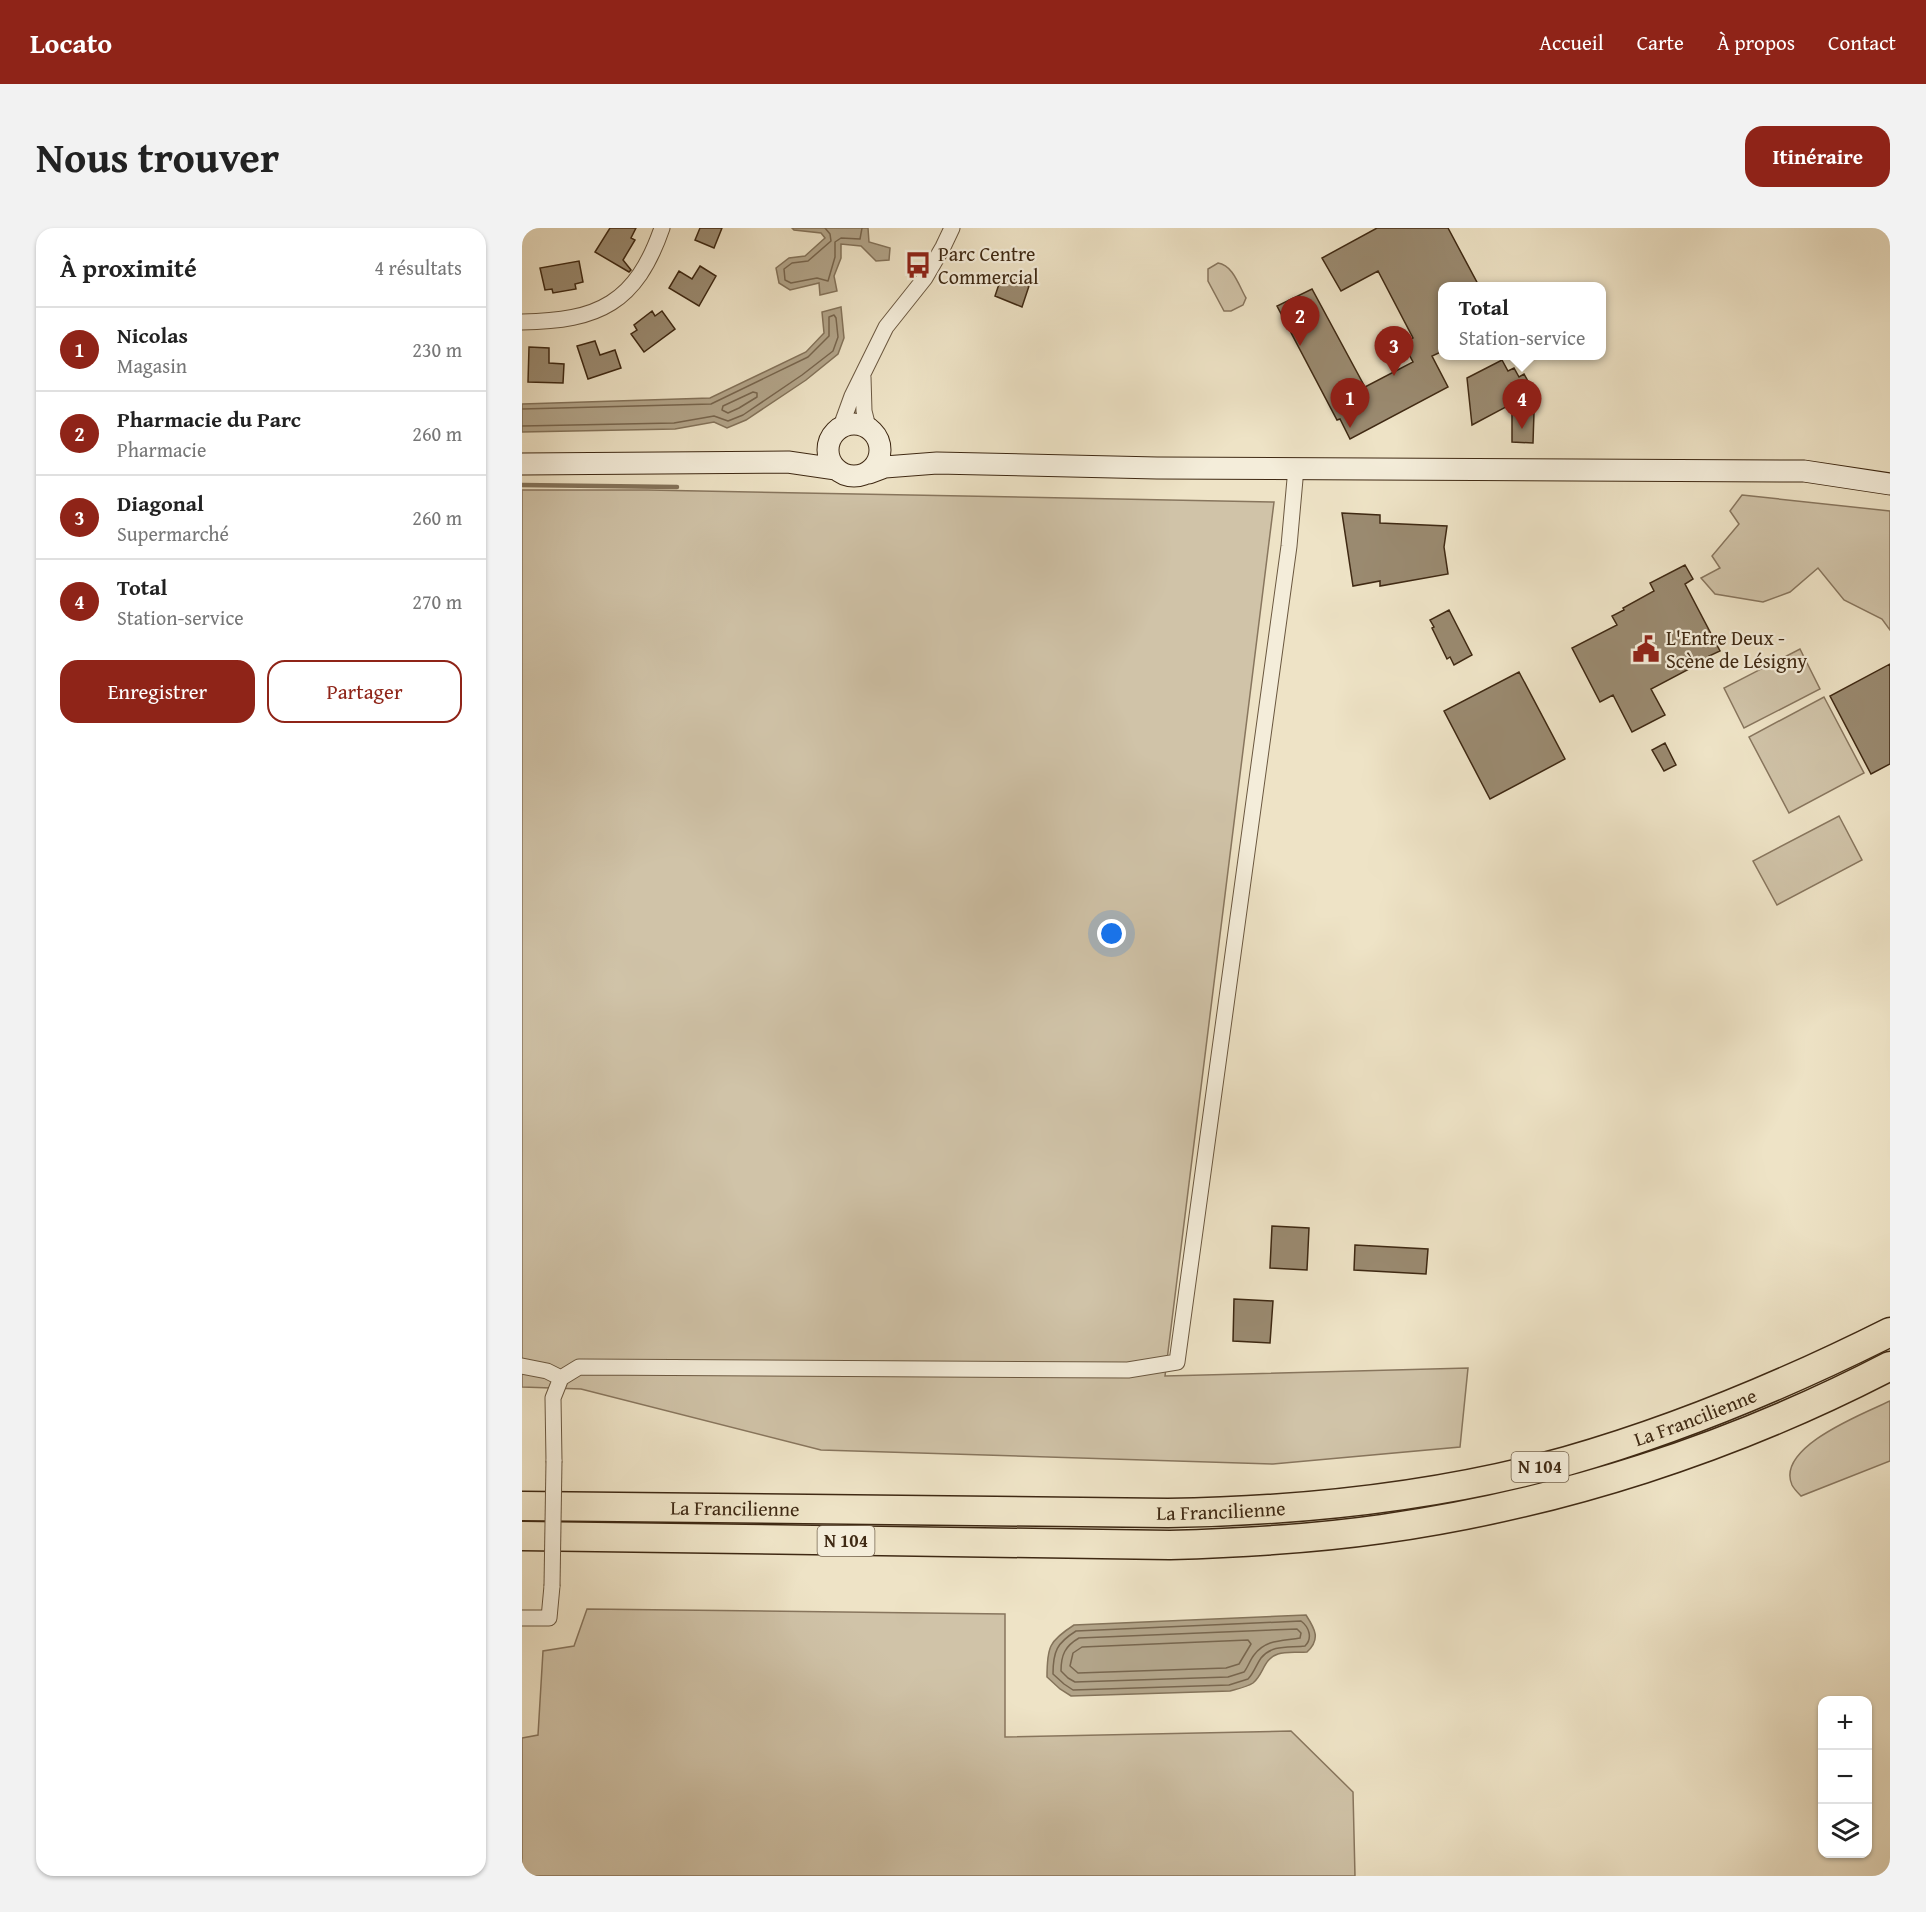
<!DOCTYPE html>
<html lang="fr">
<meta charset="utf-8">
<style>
:root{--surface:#fff;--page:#f2f2f2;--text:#222;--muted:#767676;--line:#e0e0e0;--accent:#8f2418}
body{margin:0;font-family:"Gentium Book Plus",serif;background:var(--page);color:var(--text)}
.controls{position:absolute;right:18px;bottom:18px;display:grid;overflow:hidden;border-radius:12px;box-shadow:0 2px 4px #0004}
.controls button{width:54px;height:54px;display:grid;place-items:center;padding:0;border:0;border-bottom:2px solid var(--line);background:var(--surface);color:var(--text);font:30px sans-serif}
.you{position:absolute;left:590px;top:706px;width:21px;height:21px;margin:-15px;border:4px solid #fff;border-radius:50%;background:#1a73e8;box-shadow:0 0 0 9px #1a73e833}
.badge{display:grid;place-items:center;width:39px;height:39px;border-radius:50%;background:var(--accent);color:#fff;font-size:20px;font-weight:700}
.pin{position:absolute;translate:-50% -50px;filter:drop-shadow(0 2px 3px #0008)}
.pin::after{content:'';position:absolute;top:32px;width:21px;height:18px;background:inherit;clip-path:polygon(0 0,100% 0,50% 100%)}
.popup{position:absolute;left:916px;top:54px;width:168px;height:78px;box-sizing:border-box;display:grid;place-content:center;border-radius:12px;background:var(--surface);filter:drop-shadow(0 2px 4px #0005);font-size:20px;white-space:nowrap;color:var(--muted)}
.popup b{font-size:22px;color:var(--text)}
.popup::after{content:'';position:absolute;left:50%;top:100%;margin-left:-12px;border:12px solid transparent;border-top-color:var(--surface)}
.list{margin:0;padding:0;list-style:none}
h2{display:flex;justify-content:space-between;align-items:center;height:78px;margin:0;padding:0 24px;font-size:26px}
h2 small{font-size:20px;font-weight:400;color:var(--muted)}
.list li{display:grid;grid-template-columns:39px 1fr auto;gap:18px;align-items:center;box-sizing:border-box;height:84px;padding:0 24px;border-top:2px solid var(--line)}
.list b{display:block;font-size:22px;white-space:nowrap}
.list p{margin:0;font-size:20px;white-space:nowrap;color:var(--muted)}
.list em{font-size:20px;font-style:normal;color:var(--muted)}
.actions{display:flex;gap:12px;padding:18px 24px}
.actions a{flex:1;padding:14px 0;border:2px solid var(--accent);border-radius:18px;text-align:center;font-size:21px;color:var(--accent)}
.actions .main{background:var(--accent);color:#fff}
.icon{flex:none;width:33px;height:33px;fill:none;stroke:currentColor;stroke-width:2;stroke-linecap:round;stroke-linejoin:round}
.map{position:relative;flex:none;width:1368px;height:1648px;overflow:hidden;border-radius:18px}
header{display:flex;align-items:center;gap:36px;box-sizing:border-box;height:84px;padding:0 30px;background:var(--accent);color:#fff}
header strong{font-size:28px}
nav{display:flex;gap:33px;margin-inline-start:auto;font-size:21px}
.intro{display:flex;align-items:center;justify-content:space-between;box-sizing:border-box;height:144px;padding:0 36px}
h1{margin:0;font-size:42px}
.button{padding:15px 27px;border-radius:18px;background:var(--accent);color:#fff;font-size:21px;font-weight:700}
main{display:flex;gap:36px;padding:0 36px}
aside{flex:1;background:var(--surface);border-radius:18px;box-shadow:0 2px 4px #0004}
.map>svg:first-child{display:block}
.green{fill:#d0c3a8;stroke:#88765e;stroke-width:1.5}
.water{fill:#b2a489;stroke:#84735a;stroke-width:1.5}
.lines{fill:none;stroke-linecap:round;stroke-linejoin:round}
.shore{stroke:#78664e;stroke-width:1.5}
.stream{stroke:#84735a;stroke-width:4.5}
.building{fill:#9a8a70;stroke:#3f2913;stroke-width:1.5}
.street-casing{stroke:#6b5840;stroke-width:17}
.secondary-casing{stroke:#3f2913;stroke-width:23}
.highway-casing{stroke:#3f2913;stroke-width:31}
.street{stroke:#f4edda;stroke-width:15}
.secondary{stroke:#f4edda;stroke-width:21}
.highway{stroke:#eee3c6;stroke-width:28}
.street-bridge-casing{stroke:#6b5840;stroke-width:17;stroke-linecap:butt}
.street-bridge{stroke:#f4edda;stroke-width:15}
.labels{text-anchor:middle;stroke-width:4.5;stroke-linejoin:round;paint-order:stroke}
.shield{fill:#f4edda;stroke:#75644f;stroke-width:1.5}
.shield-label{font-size:18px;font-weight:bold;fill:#3f2913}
.poi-label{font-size:20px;fill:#3f2913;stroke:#f4edda;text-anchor:start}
.street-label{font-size:20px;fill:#3f2913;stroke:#f4edda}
</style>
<header>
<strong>Locato</strong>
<nav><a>Accueil</a><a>Carte</a><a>À propos</a><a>Contact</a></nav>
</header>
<div class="intro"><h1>Nous trouver</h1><a class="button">Itinéraire</a></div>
<main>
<aside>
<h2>À proximité<small>4 résultats</small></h2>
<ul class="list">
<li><span class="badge">1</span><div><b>Nicolas</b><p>Magasin</p></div><em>230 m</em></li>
<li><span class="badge">2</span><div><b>Pharmacie du Parc</b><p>Pharmacie</p></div><em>260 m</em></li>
<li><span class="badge">3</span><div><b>Diagonal</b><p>Supermarché</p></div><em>260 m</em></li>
<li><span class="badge">4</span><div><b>Total</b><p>Station-service</p></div><em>270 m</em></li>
</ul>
<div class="actions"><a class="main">Enregistrer</a><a>Partager</a></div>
</aside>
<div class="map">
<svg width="1368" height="1648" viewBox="0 0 1368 1648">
<rect width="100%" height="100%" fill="#eee3c6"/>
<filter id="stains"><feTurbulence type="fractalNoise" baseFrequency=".00333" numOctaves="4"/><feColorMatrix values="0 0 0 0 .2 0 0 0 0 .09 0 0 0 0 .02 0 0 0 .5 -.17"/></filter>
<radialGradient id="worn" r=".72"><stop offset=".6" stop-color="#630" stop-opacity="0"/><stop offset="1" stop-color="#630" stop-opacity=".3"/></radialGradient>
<path class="green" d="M696,35C711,37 717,58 724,70L721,77L709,83H702L686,53V41Z
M0,262H126L752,274L643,1148L946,1140L938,1219L751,1236L299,1222L59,1161L0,1159Z
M1220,267L1368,283V402L1360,391L1322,372L1296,340L1268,364L1241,374L1193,366L1179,350L1198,340L1190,328L1217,296L1208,283Z
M1278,421L1298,461L1222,500L1202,460Z
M1302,469L1342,545L1267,585L1227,509Z
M1317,588L1340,632L1255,677L1231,633Z
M1368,1173V1233L1279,1268C1276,1265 1272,1261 1270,1257C1253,1219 1343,1185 1368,1173Z
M65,1381L483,1386V1509L769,1503L831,1564L833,1648H0V1510L16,1507L21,1423L52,1418Z"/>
<path class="water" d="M270,0H346L347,14L368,20L367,32L354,33L339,18L319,16V30L312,48L315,63L298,67L297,55L268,62L257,55L254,40L267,30L283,28L303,10L299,5L272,2Z
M319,79L322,110L316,126L284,152L224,192L205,200L192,194L153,201L0,204V176L188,170L284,124L302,105L300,84Z
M784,1387C793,1401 799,1411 785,1424C776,1425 765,1423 756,1426C741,1431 742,1446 731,1455C725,1459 715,1461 708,1463L549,1468L538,1461L525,1449C525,1419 527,1413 552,1397Z"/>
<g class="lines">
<path class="shore" d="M303,0L308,6L309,13L286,33L270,35L262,41L263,52L269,55L295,50L306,53L313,29V14L319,10L338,11L340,0
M231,164L235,165V169L217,180L206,185L200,182L201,178Z
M0,181L189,176L286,129L307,108V89L312,87L314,90L316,109L311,123L280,147L221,187L206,193L192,188L152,195L0,198
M779,1393C787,1399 791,1410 783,1418C768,1420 750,1416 739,1430C734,1437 732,1445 726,1451L707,1457L551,1462L542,1456L531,1446C531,1423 535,1415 554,1403Z
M775,1401L779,1405L778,1410C761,1413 744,1411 732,1427C728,1432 726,1439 722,1444L706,1449L553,1454L546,1450L539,1443C539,1427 543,1418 557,1410Z
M726,1412L729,1416L717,1436L704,1440L556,1445L548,1438L551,1425L560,1419Z"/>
<path class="stream" d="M0,257L155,259"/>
</g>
<path class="building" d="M88,0H114L109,10L113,12L101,32L109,42L107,44L73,24Z
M178,0H200L192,20L173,12Z
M855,0H926L957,58H921V123L910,128L926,159L828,211L818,191L815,192L755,78L790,61L843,159L891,134L881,115L891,110L856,43L819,63L800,30Z
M57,33L61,54L53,56L54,61L31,65L30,61L23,62L18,40Z
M178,38L194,48L177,78L147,60L157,43L170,51Z
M480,47L507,58L500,79L473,68Z
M130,83L133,88L140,83L153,101L122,124L109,106L115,102L112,97Z
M73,113L78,127L93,122L99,140L66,151L55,118Z
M7,119L27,120V135L42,136L41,155L6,154Z
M980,132L986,143L992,140L997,149L1002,146L1012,164L950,197L945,150Z
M990,183L1012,184L1011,215L990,214Z
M820,285L858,287V295L925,298L922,319L926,346L858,358V353L831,358Z
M1163,337L1171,351L1163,356L1198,423L1187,428L1188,430L1129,461L1143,487L1110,504L1091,467L1078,474L1050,420L1095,397L1090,388L1102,382L1101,380L1132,363L1128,355Z
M927,382L950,427L932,437L928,429L925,431L910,400L912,399L908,392Z
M1368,436V536L1349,546L1308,468Z
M997,444L1043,531L968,571L922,483Z
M1143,515L1154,537L1142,543L1130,522Z
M750,998L787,1000L785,1042L748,1040Z
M833,1017L906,1021L904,1046L832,1042Z
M712,1071L751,1073L748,1115L711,1113Z"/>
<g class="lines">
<defs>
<path id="street" d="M0,94C77,93 114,75 140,0
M341,149L342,183L346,199
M318,201L330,168L364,99L403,50L421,19L430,0
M0,1138L25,1143L39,1150
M32,1233L31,1170L39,1150L57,1139L606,1142L655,1134L767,318L774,240
M0,1390H27L30,1358"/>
<path id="secondary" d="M306 222a26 26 0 1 1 52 0a26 26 0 1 1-52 0Z
M0,236L266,234L314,241
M347,245L363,239L415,235L635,240L1282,243L1368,256"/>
<g id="highway">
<path id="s1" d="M0,1278L646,1285C780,1283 915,1269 1045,1233C1157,1201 1264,1156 1368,1104"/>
<path d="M0,1308L648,1317C719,1315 790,1311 860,1301C1037,1276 1210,1220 1368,1138"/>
</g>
</defs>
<use href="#street" class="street-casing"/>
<use href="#secondary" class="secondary-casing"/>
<use href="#highway" class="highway-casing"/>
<use href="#street" class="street"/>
<use href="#secondary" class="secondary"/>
<use href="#highway" class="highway"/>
<defs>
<path id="street-bridge" d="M30,1358L32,1233"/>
</defs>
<use href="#street-bridge" class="street-bridge-casing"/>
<use href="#street-bridge" class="street-bridge"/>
</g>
<defs>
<symbol id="bus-bare" viewBox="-9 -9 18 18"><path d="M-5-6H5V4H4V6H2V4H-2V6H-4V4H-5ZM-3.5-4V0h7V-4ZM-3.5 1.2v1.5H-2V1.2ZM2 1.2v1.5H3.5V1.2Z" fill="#8f2418" stroke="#f4edda" stroke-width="2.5" paint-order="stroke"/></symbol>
<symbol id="civic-bare" viewBox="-9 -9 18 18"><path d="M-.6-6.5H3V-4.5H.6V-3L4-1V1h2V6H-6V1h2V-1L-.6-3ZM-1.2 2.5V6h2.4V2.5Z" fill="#8f2418" stroke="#f4edda" stroke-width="2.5" paint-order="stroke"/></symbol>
</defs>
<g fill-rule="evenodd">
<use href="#bus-bare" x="377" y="18" width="38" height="38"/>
<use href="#civic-bare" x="1105" y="402" width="38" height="38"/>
</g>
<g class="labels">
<g class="shield">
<rect x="989.5" y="1224" width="57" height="30" rx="4.5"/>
<rect x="295.5" y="1298" width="57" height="30" rx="4.5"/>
</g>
<g class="shield-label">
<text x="1018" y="1245">N 104</text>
<text x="324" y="1319">N 104</text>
</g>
<g class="poi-label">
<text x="416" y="33">Parc Centre<tspan x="416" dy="23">Commercial</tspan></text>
<text x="1144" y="417">L'Entre Deux -<tspan x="1144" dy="23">Scène de Lésigny</tspan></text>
</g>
<g class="street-label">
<text dy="7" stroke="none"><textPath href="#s1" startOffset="1185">La Francilienne</textPath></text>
<text dy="7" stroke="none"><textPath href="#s1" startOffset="213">La Francilienne</textPath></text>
<text dy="7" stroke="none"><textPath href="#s1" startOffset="699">La Francilienne</textPath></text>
</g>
</g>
<rect width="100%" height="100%" filter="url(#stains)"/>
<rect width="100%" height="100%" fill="url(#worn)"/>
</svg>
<div class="controls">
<button>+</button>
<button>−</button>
<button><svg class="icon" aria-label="layers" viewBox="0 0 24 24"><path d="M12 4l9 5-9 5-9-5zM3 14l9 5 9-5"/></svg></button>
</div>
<div class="you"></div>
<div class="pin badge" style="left:828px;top:200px">1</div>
<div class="pin badge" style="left:778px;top:118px">2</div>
<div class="pin badge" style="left:872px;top:148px">3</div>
<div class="pin badge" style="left:1000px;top:201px">4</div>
<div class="popup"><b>Total</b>Station-service</div>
</div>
</main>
